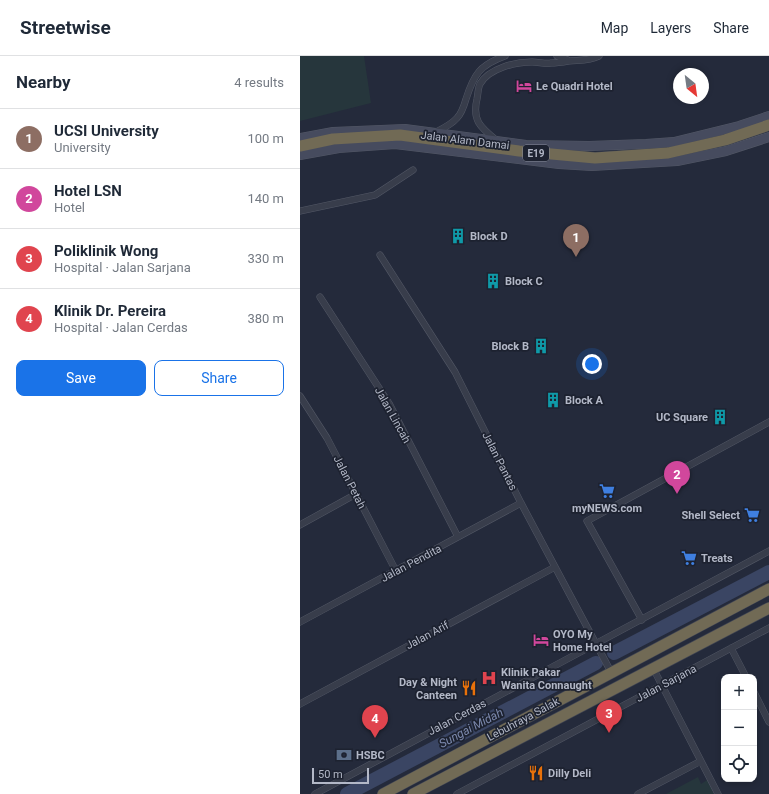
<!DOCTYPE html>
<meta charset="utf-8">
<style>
:root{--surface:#fff;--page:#f2f2f3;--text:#1f2937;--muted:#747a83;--line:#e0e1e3;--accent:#1a73e8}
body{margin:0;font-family:Roboto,sans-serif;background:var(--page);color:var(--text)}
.controls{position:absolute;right:12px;bottom:12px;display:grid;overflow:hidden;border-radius:8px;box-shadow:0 2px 6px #0003}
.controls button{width:36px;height:36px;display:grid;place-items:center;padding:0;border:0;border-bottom:1px solid var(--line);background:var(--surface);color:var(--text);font:20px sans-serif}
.compass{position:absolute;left:373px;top:12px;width:36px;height:36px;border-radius:50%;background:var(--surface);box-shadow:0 2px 6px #0003;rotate:151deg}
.scale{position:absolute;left:12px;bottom:10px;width:57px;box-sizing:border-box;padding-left:4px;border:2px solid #b3b8c7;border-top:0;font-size:11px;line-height:14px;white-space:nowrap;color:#b3b8c7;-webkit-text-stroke:3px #1d2230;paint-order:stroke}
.you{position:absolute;left:292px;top:308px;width:14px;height:14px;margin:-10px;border:3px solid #fff;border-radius:50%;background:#1a73e8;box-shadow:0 0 0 6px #1a73e833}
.badge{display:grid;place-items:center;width:26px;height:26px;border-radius:50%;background:var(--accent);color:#fff;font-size:13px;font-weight:700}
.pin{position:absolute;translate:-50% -33px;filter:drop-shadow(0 1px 2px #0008)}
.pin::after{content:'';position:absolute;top:21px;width:14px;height:12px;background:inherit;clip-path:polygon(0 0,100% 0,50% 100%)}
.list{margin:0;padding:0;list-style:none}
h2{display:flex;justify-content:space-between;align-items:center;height:52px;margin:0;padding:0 16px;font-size:17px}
h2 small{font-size:13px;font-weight:400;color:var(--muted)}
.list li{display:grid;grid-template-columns:26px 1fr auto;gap:12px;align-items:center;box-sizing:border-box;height:60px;padding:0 16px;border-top:1px solid var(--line)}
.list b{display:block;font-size:15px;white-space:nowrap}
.list p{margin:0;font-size:13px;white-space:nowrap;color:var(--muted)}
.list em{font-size:13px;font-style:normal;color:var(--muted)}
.actions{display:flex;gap:8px;padding:12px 16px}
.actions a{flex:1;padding:9px 0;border:1px solid var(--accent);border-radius:8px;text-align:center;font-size:14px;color:var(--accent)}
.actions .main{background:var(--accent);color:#fff}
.icon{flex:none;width:22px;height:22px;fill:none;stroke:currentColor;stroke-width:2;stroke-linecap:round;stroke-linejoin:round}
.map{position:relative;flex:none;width:469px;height:738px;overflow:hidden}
header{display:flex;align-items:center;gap:24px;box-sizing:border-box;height:56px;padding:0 20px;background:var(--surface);border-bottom:1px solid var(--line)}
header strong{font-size:19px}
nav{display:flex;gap:22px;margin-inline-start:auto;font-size:14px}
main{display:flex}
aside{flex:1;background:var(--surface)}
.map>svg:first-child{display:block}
.green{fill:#26363c}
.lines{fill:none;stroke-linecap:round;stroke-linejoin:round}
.river{stroke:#3a4563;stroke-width:14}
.street-casing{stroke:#535866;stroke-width:7}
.secondary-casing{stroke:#535866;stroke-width:10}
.highway-casing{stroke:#404553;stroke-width:12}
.street{stroke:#383d4b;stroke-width:6}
.secondary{stroke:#464b5e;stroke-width:9}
.highway{stroke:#716a55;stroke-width:11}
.labels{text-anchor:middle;stroke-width:3.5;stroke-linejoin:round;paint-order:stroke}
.shield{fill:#1d2230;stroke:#868b9a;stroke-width:1}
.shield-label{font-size:10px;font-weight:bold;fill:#b3b8c7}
.poi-label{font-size:11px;font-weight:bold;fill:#b3b8c7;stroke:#1d2230;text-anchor:start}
.street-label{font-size:11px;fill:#b3b8c7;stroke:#1d2230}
.water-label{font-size:12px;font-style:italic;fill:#7c89ad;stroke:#1d2230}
</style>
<header>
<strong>Streetwise</strong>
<nav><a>Map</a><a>Layers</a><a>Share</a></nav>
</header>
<main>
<aside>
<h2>Nearby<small>4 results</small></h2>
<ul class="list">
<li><span class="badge" style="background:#8d6e63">1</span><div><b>UCSI University</b><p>University</p></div><em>100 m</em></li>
<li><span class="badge" style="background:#d1479c">2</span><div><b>Hotel LSN</b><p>Hotel</p></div><em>140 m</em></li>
<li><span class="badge" style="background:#e0444e">3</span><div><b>Poliklinik Wong</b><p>Hospital · Jalan Sarjana</p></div><em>330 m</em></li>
<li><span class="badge" style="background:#e0444e">4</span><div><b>Klinik Dr. Pereira</b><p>Hospital · Jalan Cerdas</p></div><em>380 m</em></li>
</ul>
<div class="actions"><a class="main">Save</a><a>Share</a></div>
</aside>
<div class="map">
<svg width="469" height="738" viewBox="0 0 469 738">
<rect width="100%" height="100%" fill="#242a3b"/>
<path class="green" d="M0,0H64L71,47L0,65Z
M398,721L401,728L407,724L414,738H366Z"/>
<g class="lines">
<path class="river" d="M314,597L469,516
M47,738L296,607"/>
<defs>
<path id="street" d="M257,0L268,4
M134,77C142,73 151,69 157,62C162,57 164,50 166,43C174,18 180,9 205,0
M196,84C180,71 172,64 177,43C178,38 178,32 180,28C189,12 216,6 232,6C239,6 245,8 251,7C257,7 263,6 269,5C280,4 289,5 299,0
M0,155L75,139L113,114
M80,199L155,316L221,447L311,616
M20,241L90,349L158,481
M0,340L27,382L96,515
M0,469L56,438
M342,564L287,465L469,366
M0,566L221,447
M431,592L446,621
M353,612L418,738
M454,636L469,666
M0,648L255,511
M15,738C166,656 318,577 469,495
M157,738L469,572
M338,738L401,705"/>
<path id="secondary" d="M0,82L33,76L105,73L226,89L289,90L346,88L374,86L439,70L469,60
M0,99L39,92L95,88L259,108L292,110L377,105L426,95L469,81"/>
<path id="highway" d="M0,90L33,83L100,79L219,95L295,102L368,97L425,84L469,69
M83,738L469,533
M113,738L469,552"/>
</defs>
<use href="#street" class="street-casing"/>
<use href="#secondary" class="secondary-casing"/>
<use href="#highway" class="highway-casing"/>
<use href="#street" class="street"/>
<use href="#secondary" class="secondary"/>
<use href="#highway" class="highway"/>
</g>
<defs>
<symbol id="hotel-bare" viewBox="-9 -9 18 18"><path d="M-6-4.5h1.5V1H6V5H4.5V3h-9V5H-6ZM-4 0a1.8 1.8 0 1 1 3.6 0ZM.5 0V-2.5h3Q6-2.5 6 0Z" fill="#d1479c" stroke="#1d2230" stroke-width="2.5" paint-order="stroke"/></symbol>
<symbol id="building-bare" viewBox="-9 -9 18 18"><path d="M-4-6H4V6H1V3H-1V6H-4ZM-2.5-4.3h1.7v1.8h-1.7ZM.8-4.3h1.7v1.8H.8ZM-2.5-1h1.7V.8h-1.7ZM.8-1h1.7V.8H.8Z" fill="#0f9aa8" stroke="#1d2230" stroke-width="2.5" paint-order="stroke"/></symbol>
<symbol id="supermarket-bare" viewBox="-9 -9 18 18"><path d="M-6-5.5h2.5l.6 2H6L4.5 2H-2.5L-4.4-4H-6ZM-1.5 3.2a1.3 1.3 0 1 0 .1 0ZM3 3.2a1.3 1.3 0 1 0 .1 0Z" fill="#3f7fe0" stroke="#1d2230" stroke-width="2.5" paint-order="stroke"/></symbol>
<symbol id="hospital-bare" viewBox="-9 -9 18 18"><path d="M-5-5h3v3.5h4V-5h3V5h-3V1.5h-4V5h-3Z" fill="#e0444e" stroke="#1d2230" stroke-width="2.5" paint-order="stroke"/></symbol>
<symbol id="restaurant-bare" viewBox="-9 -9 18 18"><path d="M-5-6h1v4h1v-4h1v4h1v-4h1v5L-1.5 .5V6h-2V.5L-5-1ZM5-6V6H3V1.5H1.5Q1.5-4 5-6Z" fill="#e8710a" stroke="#1d2230" stroke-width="2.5" paint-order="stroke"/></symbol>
<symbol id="bank-bare" viewBox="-9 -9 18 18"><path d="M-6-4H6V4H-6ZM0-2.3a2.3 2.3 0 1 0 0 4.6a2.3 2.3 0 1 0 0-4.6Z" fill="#5c6f8a" stroke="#1d2230" stroke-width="2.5" paint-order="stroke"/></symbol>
</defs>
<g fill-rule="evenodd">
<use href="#hotel-bare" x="213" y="19" width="22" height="22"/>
<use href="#building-bare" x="147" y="169" width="22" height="22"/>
<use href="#building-bare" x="182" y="214" width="22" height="22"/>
<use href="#building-bare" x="230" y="279" width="22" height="22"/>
<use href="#building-bare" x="242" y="333" width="22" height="22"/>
<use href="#building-bare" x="409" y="350" width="22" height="22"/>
<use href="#supermarket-bare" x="296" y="424" width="22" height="22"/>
<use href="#supermarket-bare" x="441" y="448" width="22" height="22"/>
<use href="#supermarket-bare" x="378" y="491" width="22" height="22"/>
<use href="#hotel-bare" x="230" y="573" width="22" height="22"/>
<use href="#hospital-bare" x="178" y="611" width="22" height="22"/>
<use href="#restaurant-bare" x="158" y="621" width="22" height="22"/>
<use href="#bank-bare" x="33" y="688" width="22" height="22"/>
<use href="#restaurant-bare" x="225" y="706" width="22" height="22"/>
</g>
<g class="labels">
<rect class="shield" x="223" y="89" width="26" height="16" rx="3"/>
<g class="shield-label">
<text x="236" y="101">E19</text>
</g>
<g class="poi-label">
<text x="236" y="34">Le Quadri Hotel</text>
<text x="170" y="184">Block D</text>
<text x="205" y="229">Block C</text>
<text x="229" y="294" text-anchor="end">Block B</text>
<text x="265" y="348">Block A</text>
<text x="408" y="365" text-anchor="end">UC Square</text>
<text x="307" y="456" text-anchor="middle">myNEWS.com</text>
<text x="440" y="463" text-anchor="end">Shell Select</text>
<text x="401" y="506">Treats</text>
<text x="253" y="582">OYO My<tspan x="253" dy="13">Home Hotel</tspan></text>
<text x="201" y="620">Klinik Pakar<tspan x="201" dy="13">Wanita Connaught</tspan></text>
<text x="157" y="630" text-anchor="end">Day &amp; Night<tspan x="157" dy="13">Canteen</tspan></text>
<text x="56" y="703">HSBC</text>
<text x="248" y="721">Dilly Deli</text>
</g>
<g class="street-label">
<text transform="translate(165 84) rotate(7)" y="4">Jalan Alam Damai</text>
<text transform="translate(93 359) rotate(61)" y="4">Jalan Lincah</text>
<text transform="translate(200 405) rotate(63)" y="4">Jalan Pantas</text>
<text transform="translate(50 426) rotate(63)" y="4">Jalan Petah</text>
<text transform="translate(111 507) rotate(-28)" y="4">Jalan Pendita</text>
<text transform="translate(127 579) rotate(-28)" y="4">Jalan Arif</text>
<text transform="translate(366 627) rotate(-28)" y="4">Jalan Sarjana</text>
<text transform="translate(157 661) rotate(-28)" y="4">Jalan Cerdas</text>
<text transform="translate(223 663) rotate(-28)" y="4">Lebuhraya Salak</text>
</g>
<g class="water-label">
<text transform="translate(171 672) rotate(-28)" y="4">Sungai Midah</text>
</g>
</g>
</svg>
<div class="controls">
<button>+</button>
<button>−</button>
<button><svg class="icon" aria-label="locate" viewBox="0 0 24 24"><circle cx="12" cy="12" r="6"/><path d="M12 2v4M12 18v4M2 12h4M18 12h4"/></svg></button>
</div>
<svg class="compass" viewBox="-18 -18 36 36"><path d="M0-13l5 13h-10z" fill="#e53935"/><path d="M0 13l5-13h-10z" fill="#747a83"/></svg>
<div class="scale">50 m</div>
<div class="you"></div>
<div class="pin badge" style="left:276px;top:201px;background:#8d6e63">1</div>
<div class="pin badge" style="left:377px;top:438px;background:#d1479c">2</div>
<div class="pin badge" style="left:309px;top:677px;background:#e0444e">3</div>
<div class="pin badge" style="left:75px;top:682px;background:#e0444e">4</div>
</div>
</main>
